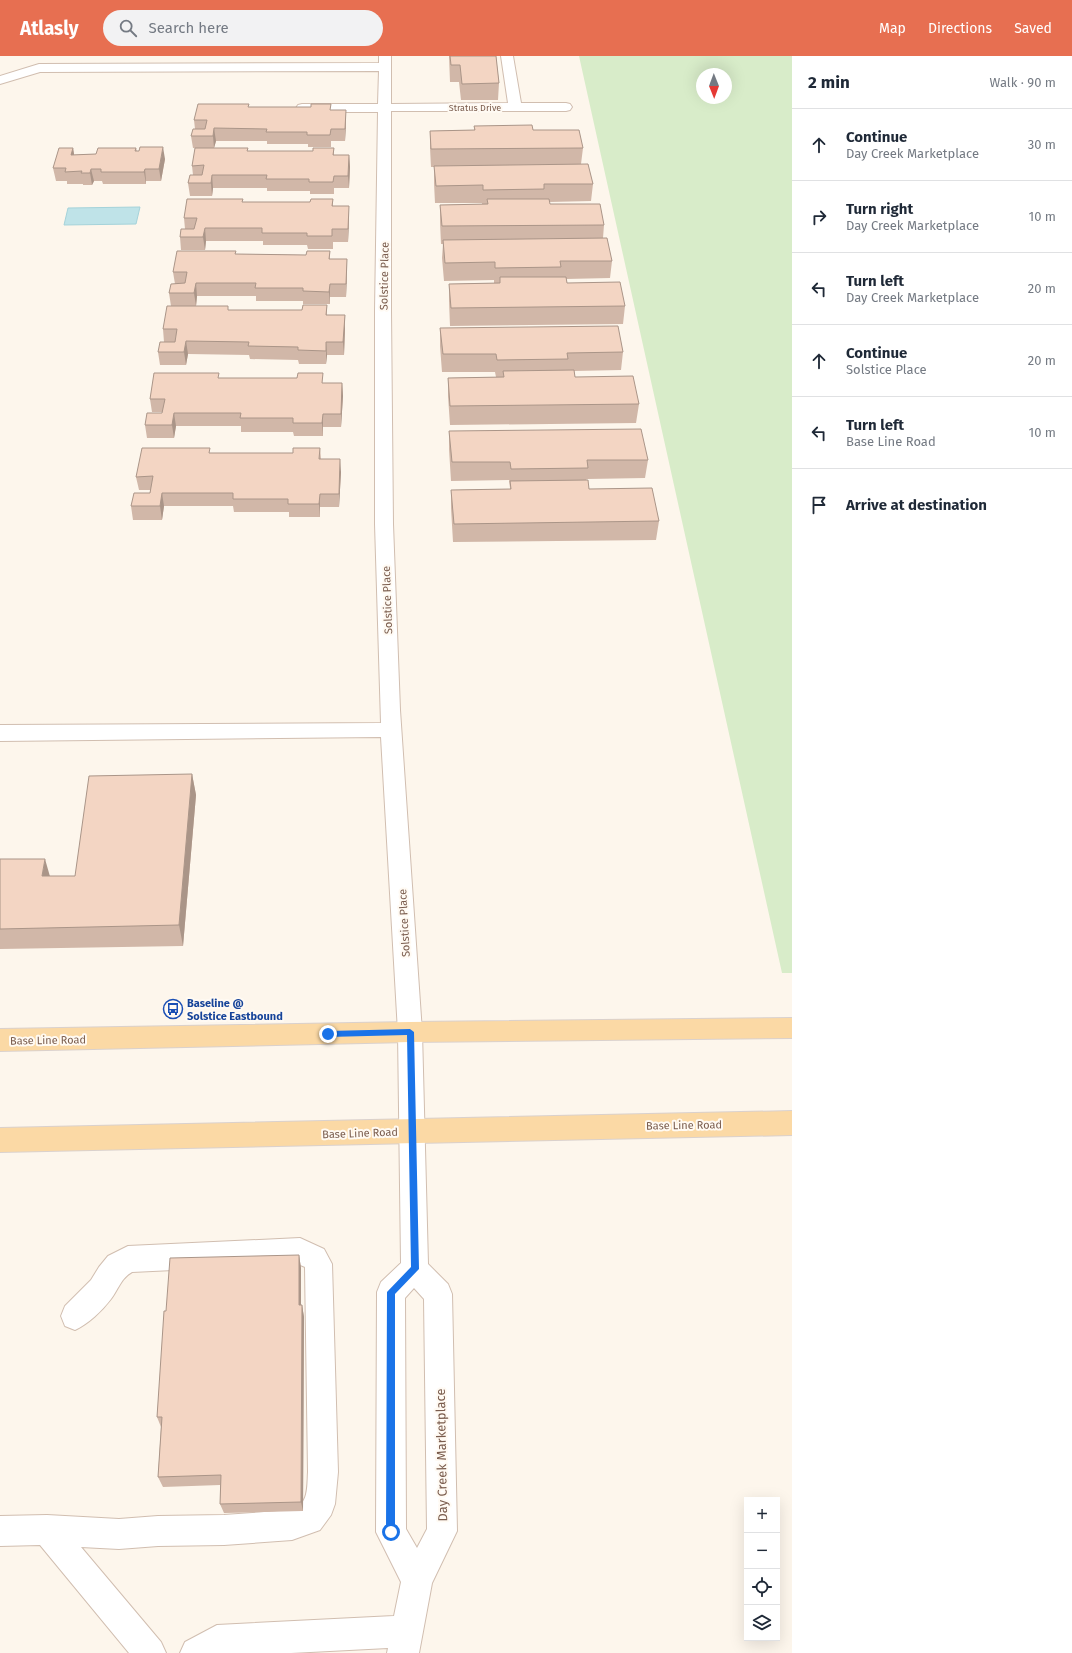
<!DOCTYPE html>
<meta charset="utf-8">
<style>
:root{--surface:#fff;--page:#f2f2f3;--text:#1f2937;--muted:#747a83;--line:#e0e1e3;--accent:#e76f51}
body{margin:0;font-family:"Fira Sans",sans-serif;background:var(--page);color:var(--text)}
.controls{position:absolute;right:12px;bottom:12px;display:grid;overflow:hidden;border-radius:0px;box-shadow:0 4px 16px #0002}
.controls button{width:36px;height:36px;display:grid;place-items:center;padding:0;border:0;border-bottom:1px solid var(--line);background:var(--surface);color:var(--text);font:20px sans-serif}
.compass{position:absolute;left:696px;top:12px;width:36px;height:36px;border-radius:50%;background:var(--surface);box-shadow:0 4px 16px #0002;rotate:179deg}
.stop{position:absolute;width:12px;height:12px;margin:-9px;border:3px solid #1a73e8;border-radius:50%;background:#fff}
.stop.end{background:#1a73e8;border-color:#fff;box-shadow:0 1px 4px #0008}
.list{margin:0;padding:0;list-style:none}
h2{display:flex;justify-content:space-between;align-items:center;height:52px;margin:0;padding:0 16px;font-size:17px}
h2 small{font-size:13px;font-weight:400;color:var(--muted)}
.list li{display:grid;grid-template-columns:26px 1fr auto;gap:12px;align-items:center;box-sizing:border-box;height:72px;padding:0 16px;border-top:1px solid var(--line)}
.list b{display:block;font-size:15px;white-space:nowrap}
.list p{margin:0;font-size:13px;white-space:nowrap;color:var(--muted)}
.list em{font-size:13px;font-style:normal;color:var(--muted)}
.icon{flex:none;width:22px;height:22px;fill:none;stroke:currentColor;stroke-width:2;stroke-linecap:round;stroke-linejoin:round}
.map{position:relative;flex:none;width:792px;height:1597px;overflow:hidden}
header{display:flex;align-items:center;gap:24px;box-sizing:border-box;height:56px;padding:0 20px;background:var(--accent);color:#fff}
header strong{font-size:19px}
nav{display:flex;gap:22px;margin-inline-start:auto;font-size:14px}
.search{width:280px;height:36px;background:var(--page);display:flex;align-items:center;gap:10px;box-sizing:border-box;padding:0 14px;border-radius:22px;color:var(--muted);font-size:15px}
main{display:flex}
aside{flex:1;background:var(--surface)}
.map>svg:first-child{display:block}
.green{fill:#d8ecc9;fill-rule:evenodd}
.water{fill:#bfe3e8;stroke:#a5d3da}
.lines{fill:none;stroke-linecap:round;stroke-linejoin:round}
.minor-casing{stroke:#d1beb0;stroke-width:2}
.major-casing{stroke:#dad1cd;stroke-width:2}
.minor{fill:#fff;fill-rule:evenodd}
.major{fill:#fbd9a5;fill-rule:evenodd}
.wall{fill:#d1b7a8}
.shaded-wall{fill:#aa9588}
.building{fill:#f3d5c3;stroke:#aa9588}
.route{fill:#1a73e8}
.labels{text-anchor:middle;stroke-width:4;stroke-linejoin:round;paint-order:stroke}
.far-street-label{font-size:9px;fill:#7a5c4d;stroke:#fffaf3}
.street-label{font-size:11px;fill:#7a5c4d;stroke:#fffaf3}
.transit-label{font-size:11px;font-weight:bold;fill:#164399;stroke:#fffaf3;text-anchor:start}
.near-street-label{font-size:13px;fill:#7a5c4d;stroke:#fffaf3}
</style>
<header>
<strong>Atlasly</strong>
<div class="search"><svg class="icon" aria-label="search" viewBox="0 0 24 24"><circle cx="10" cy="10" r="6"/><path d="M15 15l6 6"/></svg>Search here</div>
<nav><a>Map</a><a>Directions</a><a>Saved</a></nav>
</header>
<main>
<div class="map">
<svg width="792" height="1597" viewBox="0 0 792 1597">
<rect width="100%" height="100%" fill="#fdf6ec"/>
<path class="green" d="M579,0H792V917H782ZM702,18H726V42H702Z"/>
<path class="water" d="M140,151L136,168L64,169L68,152Z"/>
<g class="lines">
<defs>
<path id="minor" d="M379,0H391V48L508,47L501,0H513L521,47H566L570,48L572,51L570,54L566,55H391V255L393,468L400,654L422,976L428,1208L448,1228L452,1238L457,1475L432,1527L419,1597H387L388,1592L291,1597H180L185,1586L217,1569L394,1560L401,1526L376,1476L377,1236L381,1226L401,1207L398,976L381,681L0,685V669L381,667L375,468V255L378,56H302L298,55L296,52L298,49L302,48H378L379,15L40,16L0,28V20L39,8L379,7ZM414,1232L424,1243L427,1473L417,1492L406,1473L405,1242Z
M300,1182L324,1193L332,1208L338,1416L335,1448L331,1459L320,1474L292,1484L224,1489L158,1490L119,1493L81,1491L161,1586L166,1597H129L40,1489L0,1490V1460L47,1459L119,1463L158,1460L224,1459L292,1454C309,1448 307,1431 308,1416L305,1211L298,1208L132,1216C121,1222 118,1234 111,1243C102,1255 88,1268 75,1274L65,1270L61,1260L65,1250L91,1224L99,1211L108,1200L128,1190Z"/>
<path id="major" d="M792,962V982L410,986L0,995V973L410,966Z
M792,1055V1079L0,1096V1072Z"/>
</defs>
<use href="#minor" class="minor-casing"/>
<use href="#major" class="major-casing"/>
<use href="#minor" class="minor"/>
<use href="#major" class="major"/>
</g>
<path class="wall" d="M449,0H496L499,27L498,44H461L459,26H450Z
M249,51L331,54L346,66L345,85H331V91H308V88H267V85H216L214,92L248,95H313L334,92V99H349L350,111L349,132H334V138H310V135H267V132H213L212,140H190L188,127L193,119L192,110L198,92H193L191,80L195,73L194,64Z
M474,70L533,74L583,92L581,108L593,128L591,145L549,146L550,148L604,169L603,182L612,205L610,222L566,223L567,227L625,250L623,268L450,270L449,245V228L494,227V224L444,225L442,202L443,188H441L440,166V149L482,148V147H435L434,127V111H431L430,92V75L474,74Z
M73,92L74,99L96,98L136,92L137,95L165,103L161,125H146V128H103L102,125H94L92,129H83V128H67V125H56L53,112Z
M333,143V150L349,163L348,186H333V193H308L307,189H263V185H206L205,194H181L180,181L185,173L184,162L243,146H310Z
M330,195V203H347V216L346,241H330V248H303V245H256V240H197L196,250H228V254H302L327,249V259H345V272L344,299H327L326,308H299L298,304L250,303L249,299L188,298L186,309H160L158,296L164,286L163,273L171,250L169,237L175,228L173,216L236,198L306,199Z
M440,272L623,296L621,314L574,315L575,321L639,348L636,367L450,369L448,340V322L496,321L495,316H442L440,290Z
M219,322L323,327H342L343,340L341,371H323V380H294L293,376H241V370H176L174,382H147L145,369L162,357L163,356H152L150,343Z
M449,375L648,404L645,422L587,423L586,424L589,433L659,465L656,484L453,486L451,452V434L510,433V432L509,424L451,425L449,393Z
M320,392L321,403L341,416L339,451H320V461H289V456H234L233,450H164L162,464H133L131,450L150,437V434H139L136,421L211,397H293Z
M192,718L196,739L183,890L0,893V803L50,820H75Z
M299,1199L301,1212V1249H302L304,1261L303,1455L224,1457L220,1448V1429L163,1431L158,1421L161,1371L157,1361L166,1255Z"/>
<path class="shaded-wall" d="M346,54V66L345,85V73Z
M214,72L216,85L214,92L213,80Z
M163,91L165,103L161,125L159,113Z
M73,92L75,104L71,99Z
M349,99L350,111L349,132L348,120Z
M91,113L94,125L92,129L90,117Z
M145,113L146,125V128L144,116Z
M212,119L213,132L212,140L211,127Z
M349,150V163L348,186V173Z
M205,172L206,185L205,194L203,181Z
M347,203V216L346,241V228Z
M196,227L197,240L196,250L194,237Z
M330,228V248L329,236Z
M345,259V272L344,299L343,286Z
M186,285L188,298L186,309L184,296Z
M326,286L327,299L326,308Z
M342,327L343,340L341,371V358Z
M174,357L176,370L174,382L172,369Z
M323,358V380L322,367Z
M340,403L341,416L339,451V438Z
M162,437L164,450L162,464L160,450Z
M320,438V461L319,448Z
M192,718L196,739L183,890L179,869Z
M45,803L51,824L42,820Z
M299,1199L301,1212V1261L299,1249Z
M302,1249L304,1261L303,1455L301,1446Z"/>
<path class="building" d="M450,0H496L499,27L462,28L460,9H451Z
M198,48H249L248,51H311V48H331L330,54H346L345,73H331L330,79H307V76H266L267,73L214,72L213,80H191L193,73H205L207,64H194Z
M532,69L533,74H579L583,92L431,93L430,75L475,74L474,70Z
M140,91H163L159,113H145L144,116H101V113H91L90,117H81L82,115L65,116L66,112H53L59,92H73L71,99L96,98L98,92H136L135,95H139Z
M195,92H248L247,95H313V92H334L333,99H349L348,120H334L333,126H309V123H266L267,119H212L211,127H188L190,119H202L204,109L192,110Z
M588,108L593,128H544V133L483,134V129L436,130L434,110Z
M187,143H243L242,146H310L311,143H333L332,150H349L348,173H332V180H307V177H262V172H205L203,181H180L181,173H194L197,162H184Z
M487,143H549L550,148H600L604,169L442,170L440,149L488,148Z
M607,182L612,205H560L561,211L495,212V206L445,207L443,184Z
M177,195H236L235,198L306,199L307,195H330L329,203H347L346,228H330L329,236L303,235V232H255L256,227H196L194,237H169L171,228L185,227L187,216H173Z
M500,221H566L567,227L620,226L625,250L451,252L449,228L500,227Z
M303,249H327L326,259H345L343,286H326V295L298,294V291L248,290L249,286L186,285L184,296H158L160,286H175L177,273H163L167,250H228V254H302Z
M618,270L623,296L567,297L568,303L497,304L496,298H443L440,272Z
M574,314L575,321L633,320L639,348L450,350L448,322L504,321L503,315Z
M154,317H219L218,322H297L298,317H323L322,327H342L341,358H323L322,367H293V362H240L241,357H174L172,369H145L147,357H162L165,343H150Z
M641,373L648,404H587L588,412L511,413L510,406H452L449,375Z
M142,392H210L209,397H293V392H320L319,403H340L339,438H320L319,448H288V443H233V437H162L160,450H131L134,437H150L153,420L136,421Z
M588,424L589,433L652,432L659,465L454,468L451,434L511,433L510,425Z
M192,718L179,869L0,873V803H45L42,820H75L89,720Z
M299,1199V1249H302L301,1446L220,1448L221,1419L158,1421L162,1361H157L164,1255H166L170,1202Z"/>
<path class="route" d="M410,973L414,976L419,1213L395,1238V1476L394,1479L391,1480L388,1479L386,1476L387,1236L411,1211L407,979L328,981L324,978L328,975Z"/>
<defs>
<symbol id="bus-ring" viewBox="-11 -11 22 22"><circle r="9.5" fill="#fffaf3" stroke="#1a4fb4" stroke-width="1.5"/><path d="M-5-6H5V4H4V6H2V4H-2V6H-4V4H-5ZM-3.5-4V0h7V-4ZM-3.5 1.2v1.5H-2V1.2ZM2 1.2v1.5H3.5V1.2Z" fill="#1a4fb4"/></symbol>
</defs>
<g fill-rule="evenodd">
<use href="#bus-ring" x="162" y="942" width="22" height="22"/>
</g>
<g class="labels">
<g class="far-street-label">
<text x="475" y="55">Stratus Drive</text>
</g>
<g class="street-label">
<text transform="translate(384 220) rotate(-89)" y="4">Solstice Place</text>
<text transform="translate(387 544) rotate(-92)" y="4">Solstice Place</text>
<text transform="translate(404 867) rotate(-93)" y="4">Solstice Place</text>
<text transform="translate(48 984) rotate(-1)" y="4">Base Line Road</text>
<text transform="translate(684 1069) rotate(-1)" y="4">Base Line Road</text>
<text transform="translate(360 1077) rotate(-2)" y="4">Base Line Road</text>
</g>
<g class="transit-label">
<text x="187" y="951">Baseline @<tspan x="187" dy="13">Solstice Eastbound</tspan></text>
</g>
<g class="near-street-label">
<text transform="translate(441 1399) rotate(-91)" y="5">Day Creek Marketplace</text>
</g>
</g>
</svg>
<div class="controls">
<button>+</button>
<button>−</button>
<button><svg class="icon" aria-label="locate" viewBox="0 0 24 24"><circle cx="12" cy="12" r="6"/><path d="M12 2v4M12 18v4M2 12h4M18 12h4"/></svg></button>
<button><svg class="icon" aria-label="layers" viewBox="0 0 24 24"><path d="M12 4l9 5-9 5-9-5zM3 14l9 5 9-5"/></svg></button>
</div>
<svg class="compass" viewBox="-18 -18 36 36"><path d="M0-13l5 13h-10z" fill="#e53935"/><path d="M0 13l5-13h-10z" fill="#747a83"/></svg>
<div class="stop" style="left:391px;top:1476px"></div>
<div class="stop end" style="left:328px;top:978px"></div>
</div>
<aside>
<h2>2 min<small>Walk · 90 m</small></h2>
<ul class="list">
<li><svg class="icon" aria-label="ahead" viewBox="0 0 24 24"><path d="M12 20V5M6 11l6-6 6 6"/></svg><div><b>Continue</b><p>Day Creek Marketplace</p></div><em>30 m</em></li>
<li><svg class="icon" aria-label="right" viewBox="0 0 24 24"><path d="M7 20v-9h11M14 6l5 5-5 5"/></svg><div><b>Turn right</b><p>Day Creek Marketplace</p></div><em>10 m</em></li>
<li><svg class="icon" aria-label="left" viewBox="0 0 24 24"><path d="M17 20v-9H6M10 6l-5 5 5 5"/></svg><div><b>Turn left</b><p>Day Creek Marketplace</p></div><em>20 m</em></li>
<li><svg class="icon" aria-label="ahead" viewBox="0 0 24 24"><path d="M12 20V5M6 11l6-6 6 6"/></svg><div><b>Continue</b><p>Solstice Place</p></div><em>20 m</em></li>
<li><svg class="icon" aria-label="left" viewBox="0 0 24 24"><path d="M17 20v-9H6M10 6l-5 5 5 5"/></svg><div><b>Turn left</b><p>Base Line Road</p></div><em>10 m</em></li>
<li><svg class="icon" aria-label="arrive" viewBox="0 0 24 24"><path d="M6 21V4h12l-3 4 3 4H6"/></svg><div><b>Arrive at destination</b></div></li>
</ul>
</aside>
</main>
